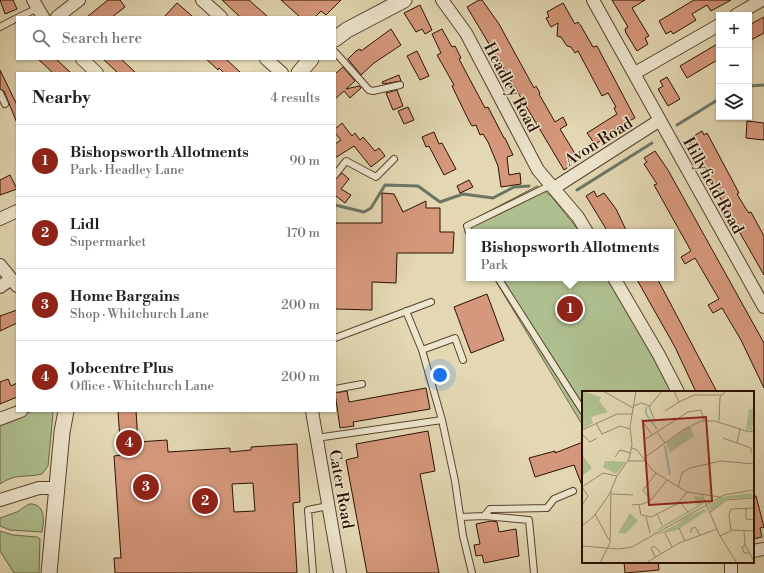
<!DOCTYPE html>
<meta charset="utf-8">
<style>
:root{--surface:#fff;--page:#f6f6f6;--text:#202124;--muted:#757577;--line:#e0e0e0;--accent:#8f2418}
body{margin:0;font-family:"Libre Bodoni",serif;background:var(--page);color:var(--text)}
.controls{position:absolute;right:12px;top:12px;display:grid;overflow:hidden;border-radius:0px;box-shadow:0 1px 3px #0004}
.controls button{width:36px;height:36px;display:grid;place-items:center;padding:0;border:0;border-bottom:1px solid var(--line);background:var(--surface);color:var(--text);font:20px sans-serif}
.you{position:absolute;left:440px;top:375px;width:14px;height:14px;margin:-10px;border:3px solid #fff;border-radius:50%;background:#1a73e8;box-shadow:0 0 0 6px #1a73e833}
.badge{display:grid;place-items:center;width:26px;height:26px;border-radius:50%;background:var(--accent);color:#fff;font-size:13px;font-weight:700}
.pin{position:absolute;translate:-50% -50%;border:2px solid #fff;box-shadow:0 1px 4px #0006}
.popup{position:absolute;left:466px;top:229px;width:208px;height:52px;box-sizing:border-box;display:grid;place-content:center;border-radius:0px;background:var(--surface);filter:drop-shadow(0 1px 3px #0005);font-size:13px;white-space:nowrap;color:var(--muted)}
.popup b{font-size:15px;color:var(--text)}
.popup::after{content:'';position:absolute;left:50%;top:100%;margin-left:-8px;border:8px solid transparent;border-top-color:var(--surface)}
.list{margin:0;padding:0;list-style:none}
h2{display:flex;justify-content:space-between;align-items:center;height:52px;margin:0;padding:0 16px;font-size:17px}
h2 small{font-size:13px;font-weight:400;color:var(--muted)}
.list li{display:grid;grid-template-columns:26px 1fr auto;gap:12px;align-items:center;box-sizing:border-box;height:72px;padding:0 16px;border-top:1px solid var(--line)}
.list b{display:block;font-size:15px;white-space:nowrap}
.list p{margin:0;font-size:13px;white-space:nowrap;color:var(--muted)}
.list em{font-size:13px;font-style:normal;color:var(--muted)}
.icon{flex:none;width:22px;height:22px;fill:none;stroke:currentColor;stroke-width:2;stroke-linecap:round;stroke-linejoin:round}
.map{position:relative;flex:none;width:764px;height:573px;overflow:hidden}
.search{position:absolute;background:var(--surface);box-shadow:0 1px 3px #0004;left:16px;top:16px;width:320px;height:44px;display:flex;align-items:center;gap:10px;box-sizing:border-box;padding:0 14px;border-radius:0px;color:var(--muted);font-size:15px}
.panel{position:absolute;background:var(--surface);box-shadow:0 1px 3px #0004;left:16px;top:72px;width:320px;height:340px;border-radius:0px}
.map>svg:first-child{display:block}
.green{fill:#afc090;stroke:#6c6848}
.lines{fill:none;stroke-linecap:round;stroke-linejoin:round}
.stream{stroke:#6b7666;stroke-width:3}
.building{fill:#d6987c;stroke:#2a1001;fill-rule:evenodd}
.service-casing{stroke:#58422e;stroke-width:8}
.minor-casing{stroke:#58422e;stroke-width:14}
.tertiary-casing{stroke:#58422e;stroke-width:17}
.service{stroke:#ede6ce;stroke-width:6}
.minor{stroke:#ede6ce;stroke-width:12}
.tertiary{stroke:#ede6ce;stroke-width:15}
.labels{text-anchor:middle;stroke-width:3;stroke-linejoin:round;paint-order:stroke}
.street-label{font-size:16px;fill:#2a1001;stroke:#ede6ce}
.inset-river{fill:none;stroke:#96baa9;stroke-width:2}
.inset-road{fill:none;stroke:#99886c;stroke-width:1}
.view{fill:#8f2418;fill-opacity:0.15;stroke:#8f2418;stroke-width:2}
.inset-edge{fill:none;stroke:#2a1001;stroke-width:2}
</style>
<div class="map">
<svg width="764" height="573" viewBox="0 0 764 573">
<rect width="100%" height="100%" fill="#e3d8b3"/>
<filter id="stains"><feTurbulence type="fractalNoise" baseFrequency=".005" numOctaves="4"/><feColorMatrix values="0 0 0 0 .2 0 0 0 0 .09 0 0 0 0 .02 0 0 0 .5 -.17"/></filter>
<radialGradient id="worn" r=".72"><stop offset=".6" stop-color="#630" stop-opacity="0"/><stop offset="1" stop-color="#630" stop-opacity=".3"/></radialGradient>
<path class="green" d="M537,186L551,196L580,232H469V236L463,225Z
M494,278H607L636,324L672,392H583V426Z
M33,411H52L53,413L48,466L42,474C25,478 16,473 0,484V423Z
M29,504C46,503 44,521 42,532L10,530L0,526V518L17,512Z
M0,531L13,535L37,537L40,539L39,573H14L0,551Z"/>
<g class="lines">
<path class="stream" d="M749,86L764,85
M677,125L719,99
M577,190L652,143
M335,205L364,212L371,208L385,185L418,186L440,202L463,194L493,198L514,187L529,186"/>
</g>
<path class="building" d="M0,0H13L17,9L5,14Z
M108,0H120L125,7L112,17H87Z
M222,0H249L268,17H240Z
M281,0H341L326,15L321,11L315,17H300Z
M479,0H482L499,24L534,88L536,86L540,93L539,94L555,122L563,117L567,125L560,129L577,157L572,160L574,163L564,170L467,7Z
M612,0H645L632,8L649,36L645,38L648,44L637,51L626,33L625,29L628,27Z
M694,0H731L711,11L707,5L692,14L696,20L673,34L671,31L666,34L659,21Z
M177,3L184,9L193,17H164Z
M563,3L575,24L578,22L581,26L593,47L597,46L635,118L623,124L596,144L594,143L587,133L617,114L614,108L616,107L608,93L602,96L578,51L575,53L571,47L567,46L561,37L557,36L558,23L551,27L546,18L549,17L547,12Z
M420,5L432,30L425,34L422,29L416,32L404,13Z
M764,17V33L749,41V25Z
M391,29L401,45L374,63L361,75L348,59L356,51L360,49L361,51Z
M442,29L452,47L455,46L461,58L459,59L485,108L488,107L504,138H505L513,155L507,157L509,175L520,173L521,184L501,187L498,166L488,142L483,134L480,135L476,125L472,126L469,121L452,86L454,85L437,55L441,53L432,34Z
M719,43V59L687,78L680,66Z
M417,51L429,76L420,80L407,56Z
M38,59H56L71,73H53Z
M103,59H121L136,73H118Z
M206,59H226L241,73H224L219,68L218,70Z
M343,67L355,81L346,89L359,86L361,88L350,98L344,91L335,99V74Z
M0,70L17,105V123L4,91L0,89Z
M399,75L401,81L383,84L382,82Z
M667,77L680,99L668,106L658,89L663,86L660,81Z
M397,90L403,106L393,110L386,93Z
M408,107L414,120L404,124L398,111Z
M747,121L764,123V140L746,138Z
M342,123L352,136L355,133L360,140L363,137L375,151L379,148L385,156L371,167L354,146L335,158V144L341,140L335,133V129Z
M702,131L704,135L707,133L739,193L737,194L746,209L749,213L751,212L764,236V275L687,140Z
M434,132L439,144L442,143L456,169L444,175L429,146L426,147L422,137Z
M655,151L668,170L764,343V388L741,340L722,308L713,313L708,305L719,299L695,258L685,264L681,257L691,251L654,185L657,184L644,164L647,162L644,158Z
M342,173L349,179L341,189L351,195L345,203L336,196L335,198V179Z
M10,175L17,189L0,195V180Z
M469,180L473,187L460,193L457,186Z
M594,191L597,197L604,193L616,209L627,232H608L586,196Z
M382,193L394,194L403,212L426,201V208H440V232H454L453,253H397L396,283L372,282V310L335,309V223H382Z
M636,278H657L717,392H696L675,347Z
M487,294L504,340L471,353L454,307Z
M17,310V323L0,331V316Z
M8,379L11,386L17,383V397L0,404V382Z
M426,388L430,409L353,422L354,426L340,428L335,393L347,391L349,402Z
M118,411H136L138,442L167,440L168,452L230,448V452L251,450V447L297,444L300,502L293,503L297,573H115L114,558H121L114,456L121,455ZM253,483L255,511L234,512L232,484Z
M428,431L435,471L420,474L439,573H367L346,460L358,457L356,444Z
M583,442V488L574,465L535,477L529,458L555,451V453Z
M753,496H756L764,527L760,528L762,537L753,539Z
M491,521L497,522L499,532L516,529L519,556L484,563L482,555L476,556L474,545L480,544L476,524Z
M624,562H658L659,570L625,573Z"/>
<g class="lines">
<defs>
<path id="service" d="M19,17L38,8
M0,27L17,18
M335,52L369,90L373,91L400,85
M0,93L5,104
M335,175L346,161L376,177L394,159
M469,232L467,226L551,185
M498,278L583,411
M406,311L422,350L442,420L455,481L463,536L472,573
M335,338L431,302
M422,350L455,338L463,360
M335,389L362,384
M316,438L442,420
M484,516L490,509L547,508L554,499L573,491
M461,517L484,516L529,520L534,573
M313,573L308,510L328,506"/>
<path id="minor" d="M33,0L43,17
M202,0L221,17
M442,0L466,33L538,170L578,217L587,232
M593,0L764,307
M736,15L762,0
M57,17L79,0
M82,59L97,73
M266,59L282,73
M635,73L719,25
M554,188L660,120
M0,219L17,211
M0,265L17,286
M614,278L659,355L678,392
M0,287L11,279
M312,411L340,573
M0,419L21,411
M0,500L39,488H57
M753,551L764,549
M731,573V562"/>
<path id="tertiary" d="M335,39L347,30L404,0
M299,73L311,59
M49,573L62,432L66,411"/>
</defs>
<use href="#service" class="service-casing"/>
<use href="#minor" class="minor-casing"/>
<use href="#tertiary" class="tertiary-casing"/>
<use href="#service" class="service"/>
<use href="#minor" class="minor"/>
<use href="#tertiary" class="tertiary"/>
</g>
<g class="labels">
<g class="street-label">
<text transform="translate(512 87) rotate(62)" y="6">Headley Road</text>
<text transform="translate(598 141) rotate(-32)" y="6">Avon Road</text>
<text transform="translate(714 185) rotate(61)" y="6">Hillyfield Road</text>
<text transform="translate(342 489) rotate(80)" y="6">Cater Road</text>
</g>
</g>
<g transform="translate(582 391)">
<rect width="172" height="172" fill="#e3d8b3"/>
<path d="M0,0L19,6L17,10L26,21L9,26L11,32L0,38ZM167,18H172L170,40L164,39ZM108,35L112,45L88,62L84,52ZM0,64L10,77L0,85ZM23,70H29L44,71L34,83L21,76ZM169,102L172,106L144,108L129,120L126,115L139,106ZM112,105L119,106L122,113L70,143L80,135L115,115ZM122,118L125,120L95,139L74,144L93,134L94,136V134L102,127ZM48,122L56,130L43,143L36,142Z" fill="#afc090"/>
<path class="inset-river" d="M64,16V23L75,38M83,55L88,84"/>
<path class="inset-road" d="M21,0L51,17M92,0L97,11L112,4H139M52,15L59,12L68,15L80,0M67,15L72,28M83,20L97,11M59,28L70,44M137,30L138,6L144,0M14,32L20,43L38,35L48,38M0,39L35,23H50M75,41L83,52M0,43L8,51L15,47M141,47L169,57V62M62,49L106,21L119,19L122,29M155,52L158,38M50,57L55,59L71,80L105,101L138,106M33,66L38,59L49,62M62,67L101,39L119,30H133L167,41L172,40M46,70H64M0,96L21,82L35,85M96,96L100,82L108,77L139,70L172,73M30,103L51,104M120,104L138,145L155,172M69,109L61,99L74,82M98,111L106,121M0,114L6,105L0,96M50,114L61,113L69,109L85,89M57,114L59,124L69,126L95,113L105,101M164,117V128L172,129M127,122L144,109L172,107M13,123L27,149M75,123L80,134M64,126L68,142M0,135L12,125L27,104L35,85L47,68L50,54L48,36L54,0M97,137L103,150M149,140L147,124L149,118L172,117M162,140L163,154L172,170M83,142L90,156M109,142V138L113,136L118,144M138,145L151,139L172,140M163,154L160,156L162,162H166M0,155L37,158L50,156L142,104L171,99M73,166L69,157L72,155L79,162M18,172L28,152L29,100M64,172L97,152L135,138"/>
<path class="view" d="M124,26L130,110L67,114L61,30Z"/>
<rect width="172" height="172" class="inset-edge"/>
</g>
<rect width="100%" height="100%" filter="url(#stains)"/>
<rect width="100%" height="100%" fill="url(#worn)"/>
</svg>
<div class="controls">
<button>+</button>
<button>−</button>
<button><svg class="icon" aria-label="layers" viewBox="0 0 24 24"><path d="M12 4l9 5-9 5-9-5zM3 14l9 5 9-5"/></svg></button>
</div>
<div class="you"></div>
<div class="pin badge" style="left:570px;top:309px">1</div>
<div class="popup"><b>Bishopsworth Allotments</b>Park</div>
<div class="pin badge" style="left:205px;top:501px">2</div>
<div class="pin badge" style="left:146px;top:487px">3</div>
<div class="pin badge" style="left:129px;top:443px">4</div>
<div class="search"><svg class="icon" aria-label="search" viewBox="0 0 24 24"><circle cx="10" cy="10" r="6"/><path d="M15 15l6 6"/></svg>Search here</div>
<section class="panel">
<h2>Nearby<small>4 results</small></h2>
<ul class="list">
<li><span class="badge">1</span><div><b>Bishopsworth Allotments</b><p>Park · Headley Lane</p></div><em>90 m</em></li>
<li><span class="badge">2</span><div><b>Lidl</b><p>Supermarket</p></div><em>170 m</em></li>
<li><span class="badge">3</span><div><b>Home Bargains</b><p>Shop · Whitchurch Lane</p></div><em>200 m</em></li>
<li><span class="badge">4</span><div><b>Jobcentre Plus</b><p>Office · Whitchurch Lane</p></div><em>200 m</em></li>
</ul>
</section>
</div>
